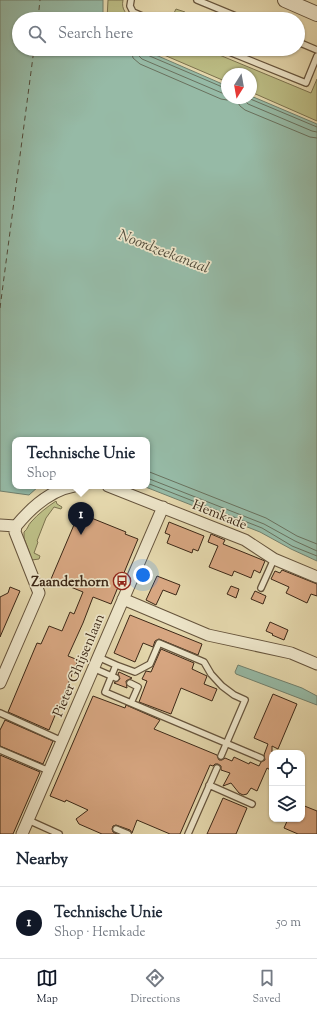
<!DOCTYPE html>
<meta charset="utf-8">
<style>
:root{--surface:#fff;--page:#f6f6f7;--text:#1f2937;--muted:#747a83;--line:#e0e1e3;--accent:#111827}
body{margin:0;font-family:"Sorts Mill Goudy",serif;background:var(--page);color:var(--text)}
.controls{position:absolute;right:12px;bottom:12px;display:grid;overflow:hidden;border-radius:8px;box-shadow:0 1px 3px #0004}
.controls button{width:36px;height:36px;display:grid;place-items:center;padding:0;border:0;border-bottom:1px solid var(--line);background:var(--surface);color:var(--text);font:20px sans-serif}
.compass{position:absolute;left:221px;top:68px;width:36px;height:36px;border-radius:50%;background:var(--surface);box-shadow:0 1px 3px #0004;rotate:191deg}
.you{position:absolute;left:143px;top:575px;width:14px;height:14px;margin:-10px;border:3px solid #fff;border-radius:50%;background:#1a73e8;box-shadow:0 0 0 6px #1a73e833}
.badge{display:grid;place-items:center;width:26px;height:26px;border-radius:50%;background:var(--accent);color:#fff;font-size:13px;font-weight:700}
.pin{position:absolute;translate:-50% -33px;filter:drop-shadow(0 1px 2px #0008)}
.pin::after{content:'';position:absolute;top:21px;width:14px;height:12px;background:inherit;clip-path:polygon(0 0,100% 0,50% 100%)}
.popup{position:absolute;left:12px;top:437px;width:138px;height:52px;box-sizing:border-box;display:grid;place-content:center;border-radius:8px;background:var(--surface);filter:drop-shadow(0 1px 3px #0005);font-size:13px;white-space:nowrap;color:var(--muted)}
.popup b{font-size:15px;color:var(--text)}
.popup::after{content:'';position:absolute;left:50%;top:100%;margin-left:-8px;border:8px solid transparent;border-top-color:var(--surface)}
.list{margin:0;padding:0;list-style:none}
h2{display:flex;justify-content:space-between;align-items:center;height:52px;margin:0;padding:0 16px;font-size:17px}
h2 small{font-size:13px;font-weight:400;color:var(--muted)}
.list li{display:grid;grid-template-columns:26px 1fr auto;gap:12px;align-items:center;box-sizing:border-box;height:72px;padding:0 16px;border-top:1px solid var(--line)}
.list b{display:block;font-size:15px;white-space:nowrap}
.list p{margin:0;font-size:13px;white-space:nowrap;color:var(--muted)}
.list em{font-size:13px;font-style:normal;color:var(--muted)}
.icon{flex:none;width:22px;height:22px;fill:none;stroke:currentColor;stroke-width:2;stroke-linecap:round;stroke-linejoin:round}
.map{position:relative;flex:none;width:317px;height:834px;overflow:hidden}
.search{position:absolute;background:var(--surface);box-shadow:0 1px 3px #0004;left:12px;right:12px;top:12px;height:44px;display:flex;align-items:center;gap:10px;box-sizing:border-box;padding:0 14px;border-radius:22px;color:var(--muted);font-size:15px}
.sheet{height:124px;background:var(--surface)}
nav{display:flex;justify-content:space-around;align-items:center;box-sizing:border-box;height:56px;border-top:1px solid var(--line);background:var(--surface);font-size:11px;color:var(--muted)}
nav a{display:grid;justify-items:center;gap:2px}
nav .on{color:var(--accent)}
.map>svg:first-child{display:block}
.green{fill:#bbbc84;stroke:#7c724e}
.water{fill:#96baa6;stroke:#72806d}
.lines{fill:none;stroke-linecap:round;stroke-linejoin:round}
.shore{stroke:#69715e;stroke-width:1}
.ferry{stroke:#524c3b;stroke-width:1;stroke-dasharray:5 4;stroke-linecap:butt}
.building{fill:#d7a681;stroke:#3c2817}
.service-casing{stroke:#66543c;stroke-width:8}
.minor-casing{stroke:#66543c;stroke-width:13}
.tertiary-casing{stroke:#66543c;stroke-width:16}
.service{stroke:#ede5c9;stroke-width:5.5}
.minor{stroke:#ede5c9;stroke-width:11}
.tertiary{stroke:#ede5c9;stroke-width:14}
.labels{text-anchor:middle;stroke-width:3.5;stroke-linejoin:round;paint-order:stroke}
.street-label{font-size:14px;fill:#3c2817;stroke:#ede5c9}
.poi-label{font-size:14px;font-weight:bold;fill:#3c2817;stroke:#ede5c9;text-anchor:end}
.water-label{font-size:15px;font-style:italic;fill:#524c3b;stroke:#ede5c9}
</style>
<div class="map">
<svg width="317" height="834" viewBox="0 0 317 834">
<rect width="100%" height="100%" fill="#e4d7ac"/>
<filter id="stains"><feTurbulence type="fractalNoise" baseFrequency=".005" numOctaves="4"/><feColorMatrix values="0 0 0 0 .2 0 0 0 0 .09 0 0 0 0 .02 0 0 0 .5 -.17"/></filter>
<radialGradient id="worn" r=".72"><stop offset=".6" stop-color="#630" stop-opacity="0"/><stop offset="1" stop-color="#630" stop-opacity=".3"/></radialGradient>
<path class="green" d="M108,0H123C121,9 126,15 134,19H107Z
M176,9L185,12L187,19H171Z
M150,49H205L311,93L317,79V121L251,92V74H227V82Z
M56,501L57,504L62,507L61,509L54,507L46,518L37,541L38,542L34,553L40,556L39,559L32,560L24,538V532C28,529 28,525 31,522C38,514 47,507 56,501Z"/>
<path class="water" d="M0,0H103V19H19V49H142L227,86V98H251V96L317,124V561L291,549L260,532L143,486H147V440H15V486H39L29,495L0,491Z
M238,665L302,688L317,696V705L236,674L235,672Z"/>
<g class="lines">
<path class="shore" d="M131,49L133,58L140,64L221,99L227,100L234,98
M137,49L138,55L142,59L222,93L227,94
M142,49V52L145,54L227,89
M235,98L240,106L245,110L310,137L317,138
M242,98L248,104L312,131L317,132
M248,98L317,127
M147,471L266,518L297,536L317,544
M147,478L264,524L295,541L317,551
M147,483L262,528L292,546L317,556"/>
<path class="ferry" d="M38,19L40,0
M0,308L34,49"/>
</g>
<path class="building" d="M79,513L126,532L125,534L138,539L111,604L93,597L83,623L68,656L78,660L49,730L8,712L37,643L41,644L49,626L62,631L70,612L74,614L83,592L51,579Z
M169,522L204,536L198,551L193,549L192,553L167,543L170,535L165,533Z
M211,534L225,540L223,544L265,561L260,573L254,570L251,578L234,571L232,576L209,567L218,546L208,542Z
M282,570L317,584V596L311,594L307,603L286,593L289,587L271,579L275,571L280,573Z
M157,576L180,585L176,595L163,590L156,605L146,600Z
M231,586L239,589L236,598L227,594Z
M10,587L20,591L0,637V597L8,593Z
M255,591L266,596L263,604L251,599Z
M130,615L202,644L198,655L159,639L155,641L153,647L143,643L135,662L114,653Z
M270,622L288,630L284,640L272,635L273,634L266,631Z
M161,649L194,663L192,669L207,676L204,684L217,689L212,701L181,688L171,714L139,702L147,681L142,679L146,671L151,672Z
M119,672L132,678L126,681L127,688L114,683L120,679L118,674Z
M273,694L297,704L278,749L272,746V771L267,768L257,791L251,788L247,794L243,795L239,793L231,783L223,786L230,773L221,770V766L218,764H215L213,766L210,765L180,834H170L137,820L132,833L130,830L116,825L113,826L112,829L113,832L117,834H102L79,824L76,819L88,810L66,800L65,802L50,796L93,696L125,708L126,705L160,720L154,729L217,755L219,760H222L225,758L232,761L234,757L249,764L250,762L259,766L261,762L265,760L264,755L268,744L254,738Z
M5,720L53,741L43,764L0,746V730Z
M0,755L40,772L13,834H0Z
M223,798L247,808L236,834H207Z
M302,805L317,811V834H298L284,828L288,819H302Z"/>
<g class="lines">
<defs>
<path id="service" d="M131,0L130,6L133,12L149,19
M197,0L243,19
M298,42L317,50
M222,49L306,83L317,56
M261,588L274,559
M98,657L116,665
M93,668L116,678
M130,683L138,687L131,703L261,758
M131,703L105,692L116,665L135,672L150,664L159,643L204,662L211,674L222,686L234,695L245,700L221,756
M0,713L62,741
M0,750L49,771
M209,785L252,804
M28,820L59,834
M116,829L128,834
M188,834L217,768"/>
<path id="minor" d="M108,486L245,540L274,559L317,577
M0,525L16,526
M16,526C30,509 51,490 74,486
M123,599L208,635L291,653L317,664
M0,683L39,593L15,532L16,526
M22,834L163,507"/>
<path id="tertiary" d="M285,0L317,14"/>
</defs>
<use href="#service" class="service-casing"/>
<use href="#minor" class="minor-casing"/>
<use href="#tertiary" class="tertiary-casing"/>
<use href="#service" class="service"/>
<use href="#minor" class="minor"/>
<use href="#tertiary" class="tertiary"/>
</g>
<defs>
<symbol id="bus-ring" viewBox="-11 -11 22 22"><circle r="9.5" fill="#ede5c9" stroke="#8f2418" stroke-width="1.5"/><path d="M-5-6H5V4H4V6H2V4H-2V6H-4V4H-5ZM-3.5-4V0h7V-4ZM-3.5 1.2v1.5H-2V1.2ZM2 1.2v1.5H3.5V1.2Z" fill="#8f2418"/></symbol>
</defs>
<g fill-rule="evenodd">
<use href="#bus-ring" x="112" y="571" width="20" height="20"/>
</g>
<g class="labels">
<g class="street-label">
<text transform="translate(220 514) rotate(22)" y="5">Hemkade</text>
<text transform="translate(78 665) rotate(-67)" y="5">Pieter Ghijsenlaan</text>
</g>
<g class="poi-label">
<text x="109" y="586">Zaanderhorn</text>
</g>
<g class="water-label">
<text transform="translate(164 251) rotate(21)" y="5">Noordzeekanaal</text>
</g>
</g>
<rect width="100%" height="100%" filter="url(#stains)"/>
<rect width="100%" height="100%" fill="url(#worn)"/>
</svg>
<div class="controls">
<button><svg class="icon" aria-label="locate" viewBox="0 0 24 24"><circle cx="12" cy="12" r="6"/><path d="M12 2v4M12 18v4M2 12h4M18 12h4"/></svg></button>
<button><svg class="icon" aria-label="layers" viewBox="0 0 24 24"><path d="M12 4l9 5-9 5-9-5zM3 14l9 5 9-5"/></svg></button>
</div>
<svg class="compass" viewBox="-18 -18 36 36"><path d="M0-13l5 13h-10z" fill="#e53935"/><path d="M0 13l5-13h-10z" fill="#747a83"/></svg>
<div class="you"></div>
<div class="pin badge" style="left:81px;top:535px">1</div>
<div class="popup"><b>Technische Unie</b>Shop</div>
<div class="search"><svg class="icon" aria-label="search" viewBox="0 0 24 24"><circle cx="10" cy="10" r="6"/><path d="M15 15l6 6"/></svg>Search here</div>
</div>
<section class="sheet">
<h2>Nearby<small></small></h2>
<ul class="list">
<li><span class="badge">1</span><div><b>Technische Unie</b><p>Shop · Hemkade</p></div><em>50 m</em></li>
</ul>
</section>
<nav>
<a class="on"><svg class="icon" aria-label="map" viewBox="0 0 24 24"><path d="M3 6l6-2 6 2 6-2v14l-6 2-6-2-6 2zM9 4v14M15 6v14"/></svg>Map</a>
<a><svg class="icon" aria-label="directions" viewBox="0 0 24 24"><path d="M12 3l9 9-9 9-9-9zM9 14v-3h6M13 9l2 2-2 2"/></svg>Directions</a>
<a><svg class="icon" aria-label="saved" viewBox="0 0 24 24"><path d="M7 4h10v16l-5-4-5 4z"/></svg>Saved</a>
</nav>
